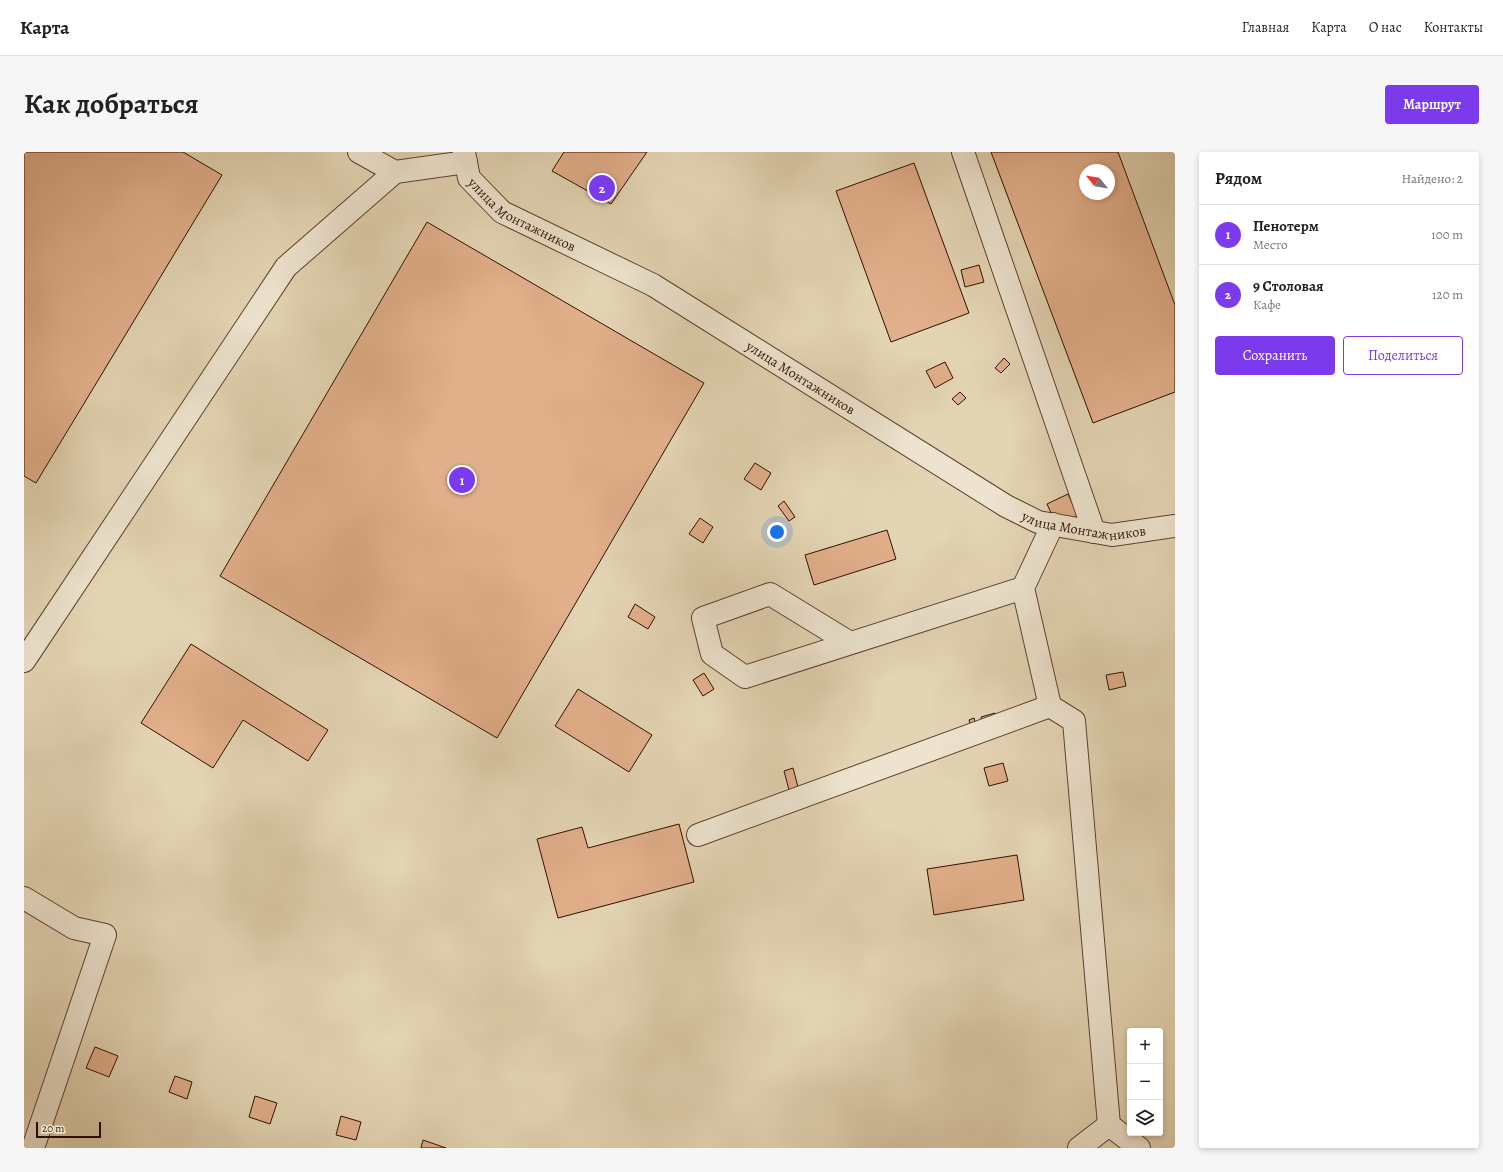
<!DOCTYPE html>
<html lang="ru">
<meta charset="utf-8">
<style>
:root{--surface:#fff;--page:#f6f6f6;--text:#202124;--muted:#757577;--line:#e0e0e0;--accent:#7c3aed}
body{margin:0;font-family:Alegreya,serif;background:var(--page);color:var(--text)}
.controls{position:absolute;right:12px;bottom:12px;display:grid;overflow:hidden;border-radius:4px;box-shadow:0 2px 6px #0003}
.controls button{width:36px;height:36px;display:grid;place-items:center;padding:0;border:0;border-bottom:1px solid var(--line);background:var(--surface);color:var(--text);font:20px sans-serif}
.compass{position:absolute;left:1055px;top:12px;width:36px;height:36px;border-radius:50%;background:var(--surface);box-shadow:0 2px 6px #0003;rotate:300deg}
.scale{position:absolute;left:12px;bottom:10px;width:65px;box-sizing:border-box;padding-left:4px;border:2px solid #301001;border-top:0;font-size:11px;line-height:14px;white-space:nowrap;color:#301001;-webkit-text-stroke:3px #ede3ce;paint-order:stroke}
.you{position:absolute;left:753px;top:380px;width:14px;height:14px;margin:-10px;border:3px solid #fff;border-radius:50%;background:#1a73e8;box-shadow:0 0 0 6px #1a73e833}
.badge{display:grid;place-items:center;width:26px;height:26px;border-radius:50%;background:var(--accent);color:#fff;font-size:13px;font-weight:700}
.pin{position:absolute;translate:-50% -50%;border:2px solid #fff;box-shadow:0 1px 4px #0006}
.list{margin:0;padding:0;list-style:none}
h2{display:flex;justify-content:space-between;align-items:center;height:52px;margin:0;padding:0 16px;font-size:17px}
h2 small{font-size:13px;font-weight:400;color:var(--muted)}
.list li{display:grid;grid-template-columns:26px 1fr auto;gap:12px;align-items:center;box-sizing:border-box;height:60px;padding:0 16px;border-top:1px solid var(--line)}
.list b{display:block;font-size:15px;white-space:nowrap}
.list p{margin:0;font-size:13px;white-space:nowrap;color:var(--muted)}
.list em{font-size:13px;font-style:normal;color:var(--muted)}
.actions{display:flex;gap:8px;padding:12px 16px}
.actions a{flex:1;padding:9px 0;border:1px solid var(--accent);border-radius:4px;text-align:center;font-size:14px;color:var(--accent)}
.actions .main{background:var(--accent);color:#fff}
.icon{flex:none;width:22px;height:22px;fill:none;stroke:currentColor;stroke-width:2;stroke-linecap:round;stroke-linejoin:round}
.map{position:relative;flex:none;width:1151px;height:996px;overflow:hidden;border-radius:4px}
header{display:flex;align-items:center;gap:24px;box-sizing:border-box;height:56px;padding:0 20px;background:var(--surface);border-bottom:1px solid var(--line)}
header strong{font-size:19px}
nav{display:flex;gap:22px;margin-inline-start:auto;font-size:14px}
.intro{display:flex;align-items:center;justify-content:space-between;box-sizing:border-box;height:96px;padding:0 24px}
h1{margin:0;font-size:28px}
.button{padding:10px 18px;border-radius:4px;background:var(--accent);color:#fff;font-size:14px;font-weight:700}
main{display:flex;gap:24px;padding:0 24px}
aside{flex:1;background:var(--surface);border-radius:4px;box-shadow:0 2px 6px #0003}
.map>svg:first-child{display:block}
.building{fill:#e1af8a;stroke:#301001;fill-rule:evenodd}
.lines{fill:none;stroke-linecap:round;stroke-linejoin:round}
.minor-casing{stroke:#5d412e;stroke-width:24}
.minor{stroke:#ede3ce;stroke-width:22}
.labels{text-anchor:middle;stroke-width:4;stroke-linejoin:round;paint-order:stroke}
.street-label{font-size:14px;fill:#301001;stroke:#ede3ce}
</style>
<header>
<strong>Карта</strong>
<nav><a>Главная</a><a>Карта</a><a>О нас</a><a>Контакты</a></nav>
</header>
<div class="intro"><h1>Как добраться</h1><a class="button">Маршрут</a></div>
<main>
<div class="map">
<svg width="1151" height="996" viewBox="0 0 1151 996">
<rect width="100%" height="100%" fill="#e3d4b3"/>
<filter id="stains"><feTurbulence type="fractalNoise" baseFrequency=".005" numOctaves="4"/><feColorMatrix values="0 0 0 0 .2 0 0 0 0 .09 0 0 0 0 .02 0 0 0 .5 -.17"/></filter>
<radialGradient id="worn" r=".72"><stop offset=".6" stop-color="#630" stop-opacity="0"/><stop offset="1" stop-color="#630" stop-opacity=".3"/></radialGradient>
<path class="building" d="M0,0H159L198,23L12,331L0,324Z
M540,0H623L587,52L528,19Z
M967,0H1094L1151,153V240L1069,271ZM1061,18H1085V42H1061Z
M890,11L945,161L867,190L812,39Z
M403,70L680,231L473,586L196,424Z
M955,113L960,130L941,135L937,118Z
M980,206L986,212L977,221L971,216Z
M921,210L929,226L911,236L902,219Z
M936,240L942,246L934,253L928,247Z
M731,311L747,321L737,338L720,327Z
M1044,342L1054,364L1033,374L1023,352Z
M760,349L771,365L765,369L754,354Z
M676,366L689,375L679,391L665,382Z
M863,378L872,407L790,433L781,403Z
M611,452L631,465L624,477L604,465Z
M167,492L304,578L284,609L219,568L189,616L117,571Z
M1099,520L1102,534L1085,538L1082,523Z
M680,521L690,537L679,544L669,528Z
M554,537L628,583L605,620L531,574Z
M971,561L974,571L959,574L957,565Z
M950,566L953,577L948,578L945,568Z
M979,611L984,629L965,634L960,616Z
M769,616L774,635L765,638L760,619Z
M655,672L670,730L534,766L513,687L558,675L564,696Z
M993,703L1000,748L910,763L903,717Z
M71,895L94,904L85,925L62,916Z
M151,924L168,930L163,947L145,940Z
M231,944L253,951L246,972L225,965Z
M317,964L337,970L332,988L312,983Z
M399,988L422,996H397Z"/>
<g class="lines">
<defs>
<g id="minor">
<path d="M335,0L371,20L442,10"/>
<path id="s1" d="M440,0L445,26L478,60L629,133L982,354L1014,370L1088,383L1151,374"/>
<path d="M939,0L1070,380"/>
<path d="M1029,372L999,436L1026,554L1050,569L1085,973L1115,996"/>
<path d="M826,491L746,442L679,466L688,502L721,525L999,436"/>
<path d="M0,509L262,115L371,20"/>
<path d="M674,683L1026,554"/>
<path d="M0,746L50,776L81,783L9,996"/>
<path d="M1055,996L1085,973"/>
</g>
</defs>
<use href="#minor" class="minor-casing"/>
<use href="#minor" class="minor"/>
</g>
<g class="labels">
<g class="street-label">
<text dy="5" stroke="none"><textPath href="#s1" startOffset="92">улица Монтажников</textPath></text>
<text dy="5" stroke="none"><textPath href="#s1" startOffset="416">улица Монтажников</textPath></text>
<text dy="5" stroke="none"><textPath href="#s1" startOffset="740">улица Монтажников</textPath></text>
</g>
</g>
<rect width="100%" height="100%" filter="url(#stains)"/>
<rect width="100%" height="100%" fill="url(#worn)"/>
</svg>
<div class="controls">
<button>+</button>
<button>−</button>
<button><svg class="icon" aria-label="layers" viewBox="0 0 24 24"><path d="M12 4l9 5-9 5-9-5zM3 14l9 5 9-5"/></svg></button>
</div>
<svg class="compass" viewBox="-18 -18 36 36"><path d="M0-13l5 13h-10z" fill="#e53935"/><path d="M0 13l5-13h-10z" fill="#757577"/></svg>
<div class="scale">20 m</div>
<div class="you"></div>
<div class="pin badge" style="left:438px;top:328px">1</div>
<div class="pin badge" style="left:578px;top:36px">2</div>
</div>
<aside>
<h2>Рядом<small>Найдено: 2</small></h2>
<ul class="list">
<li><span class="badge">1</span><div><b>Пенотерм</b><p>Место</p></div><em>100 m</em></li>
<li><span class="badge">2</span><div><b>9 Столовая</b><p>Кафе</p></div><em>120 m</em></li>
</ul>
<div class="actions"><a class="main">Сохранить</a><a>Поделиться</a></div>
</aside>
</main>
